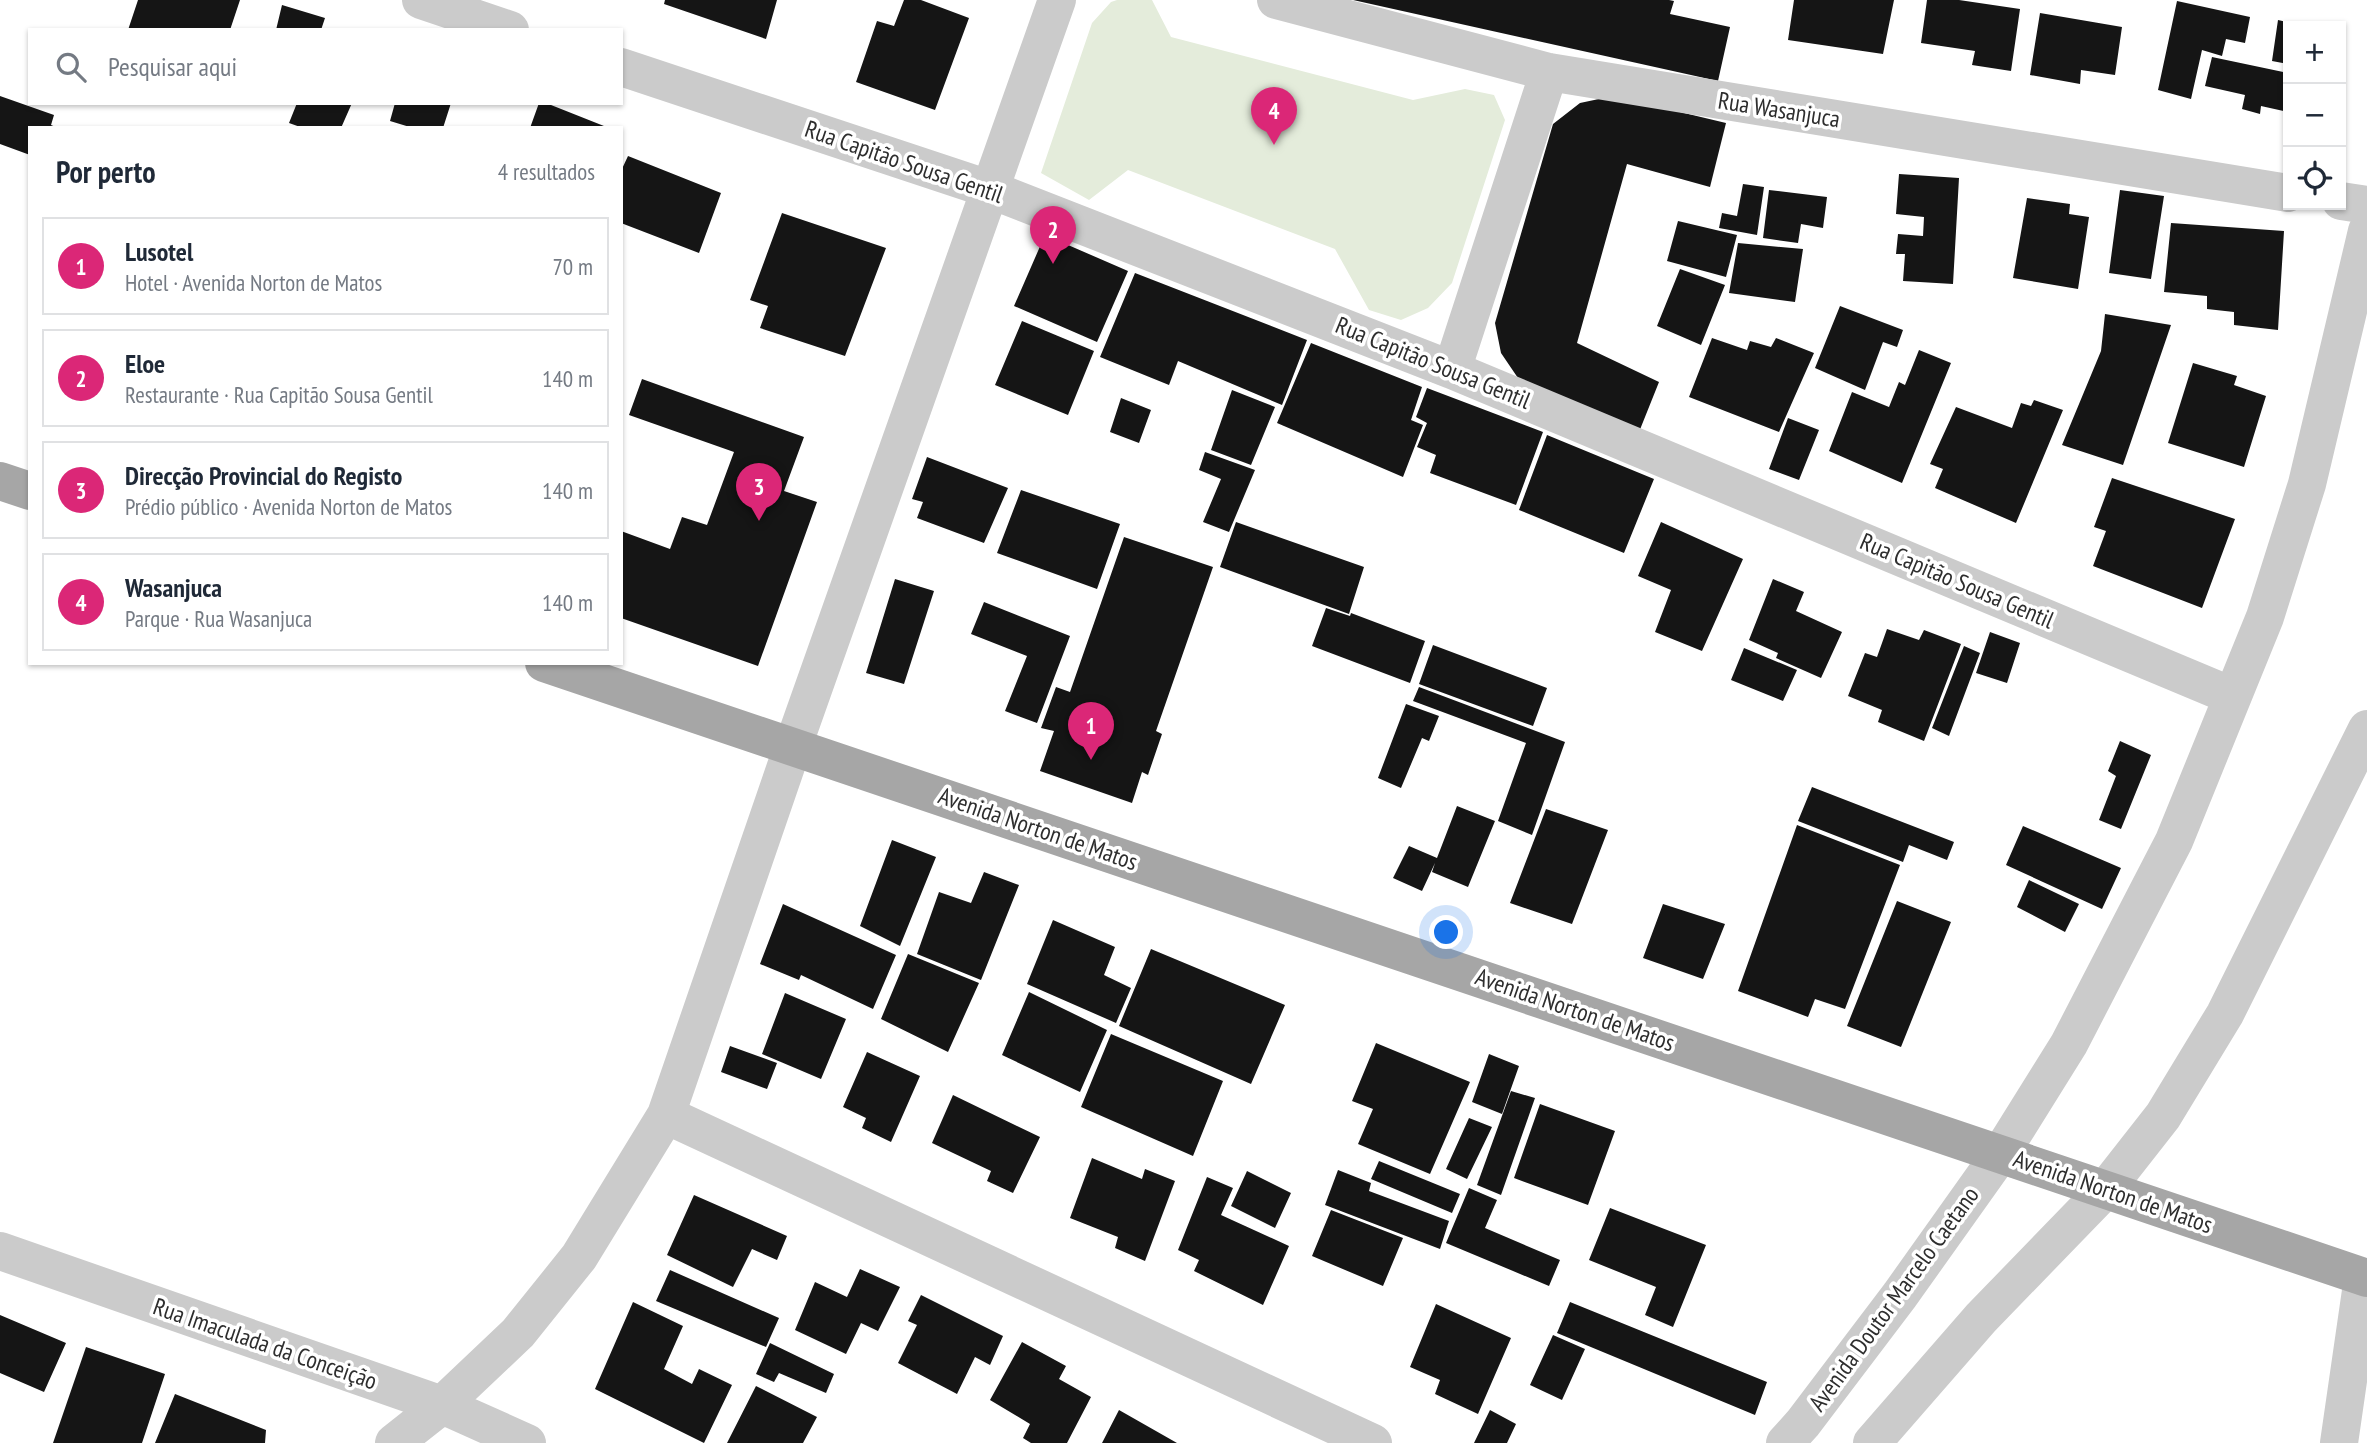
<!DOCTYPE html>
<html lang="pt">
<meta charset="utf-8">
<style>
:root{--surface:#fff;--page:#f2f2f3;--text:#1f2937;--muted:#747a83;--line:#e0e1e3;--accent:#db2777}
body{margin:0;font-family:"PT Sans Narrow",sans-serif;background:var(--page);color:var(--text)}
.controls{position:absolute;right:21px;top:21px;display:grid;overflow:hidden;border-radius:0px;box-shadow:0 2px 5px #0004}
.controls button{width:63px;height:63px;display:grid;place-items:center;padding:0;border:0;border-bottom:2px solid var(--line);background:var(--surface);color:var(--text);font:35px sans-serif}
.you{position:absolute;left:1447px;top:933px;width:24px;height:24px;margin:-18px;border:5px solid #fff;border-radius:50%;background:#1a73e8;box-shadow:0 0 0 10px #1a73e833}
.badge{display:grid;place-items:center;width:46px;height:46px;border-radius:50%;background:var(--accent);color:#fff;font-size:23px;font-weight:700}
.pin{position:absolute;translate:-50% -58px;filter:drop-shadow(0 2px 4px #0008)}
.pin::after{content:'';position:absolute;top:37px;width:24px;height:21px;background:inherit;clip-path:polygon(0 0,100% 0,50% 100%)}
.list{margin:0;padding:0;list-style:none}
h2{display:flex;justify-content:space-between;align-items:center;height:91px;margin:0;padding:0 28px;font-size:30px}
h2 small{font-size:23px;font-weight:400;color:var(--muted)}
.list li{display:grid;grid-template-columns:46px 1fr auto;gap:21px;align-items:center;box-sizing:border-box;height:98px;margin:0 14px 14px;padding:0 14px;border:2px solid var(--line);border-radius:0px}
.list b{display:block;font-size:26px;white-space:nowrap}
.list p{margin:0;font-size:23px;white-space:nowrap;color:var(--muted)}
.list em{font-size:23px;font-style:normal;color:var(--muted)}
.icon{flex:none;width:38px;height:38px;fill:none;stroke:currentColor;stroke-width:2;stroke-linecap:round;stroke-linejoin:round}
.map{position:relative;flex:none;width:2367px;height:1443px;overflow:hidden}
.search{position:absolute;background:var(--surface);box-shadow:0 2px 5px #0004;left:28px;top:28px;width:595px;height:77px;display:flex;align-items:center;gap:18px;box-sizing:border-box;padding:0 24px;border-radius:0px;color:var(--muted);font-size:26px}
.panel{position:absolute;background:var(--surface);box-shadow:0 2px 5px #0004;left:28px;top:126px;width:595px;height:539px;border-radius:0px}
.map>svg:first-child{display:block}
.green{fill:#e4ecdb}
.building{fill:#151515}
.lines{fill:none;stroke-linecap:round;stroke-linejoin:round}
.minor{stroke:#cbcbcb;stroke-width:38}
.major{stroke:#a6a6a6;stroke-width:38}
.labels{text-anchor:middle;stroke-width:7;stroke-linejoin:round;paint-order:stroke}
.street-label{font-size:24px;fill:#2e2e2e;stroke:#fff}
</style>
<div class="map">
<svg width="2367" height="1443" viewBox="0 0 2367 1443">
<rect width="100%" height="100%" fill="#fff"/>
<path class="green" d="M1117,0H1152L1171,37L1413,100L1465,89L1494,95L1505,120L1452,283L1428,308L1401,320L1369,310L1335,249L1128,170L1089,200L1041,173L1092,23L1111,2Z"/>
<path class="building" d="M138,0H240L230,30H128Z
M665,0H777L766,39L664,4Z
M904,0H921L969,18L935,110L856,82L877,21L894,26Z
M1353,0H1669L1674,1L1670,14L1730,27L1718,81Z
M1794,0H1894L1883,54L1788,40Z
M1927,0H1959L2020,9L2011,71L1972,65L1975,51L1921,43Z
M2177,1L2250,17L2245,43L2226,39L2222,56L2202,50L2191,99L2158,90Z
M282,5L325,18L321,30H276Z
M2040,13L2122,27L2115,75L2081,70L2080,84L2030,75Z
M2278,20L2301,25L2288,26V64L2272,61Z
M2212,57L2288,73V112L2261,106L2260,114L2242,109L2245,95L2205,86Z
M0,96L54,115L51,125L58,128H30V155L0,144Z
M1613,96L1726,123L1710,187L1627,164L1577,343L1659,382L1639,432L1520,381L1501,353L1495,323L1553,124L1580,103Z
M297,103H352L341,128H303L289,123Z
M395,103H451L443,128H413L390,121Z
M539,103H546L609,128H530Z
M628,156L721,193L699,253L621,223V171Z
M1899,174L1959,178L1953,284L1903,281L1905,254H1896L1898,234L1923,236L1924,217L1896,214Z
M1743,184L1764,187L1757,235L1719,228L1722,213L1737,216Z
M1769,190L1827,197L1823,228L1801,224L1798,243L1763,238Z
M2120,190L2164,196L2151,279L2109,273Z
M2027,198L2070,204L2069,214L2089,217L2078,289L2013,278Z
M782,213L886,248L845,356L760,328L768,306L750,300Z
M1678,221L1737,235L1726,277L1667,261Z
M2171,223L2284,231L2278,330L2234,325V312L2207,309V296L2164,292Z
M1045,235L1128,271L1097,342L1014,306Z
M1738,243L1803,249L1795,302L1729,293Z
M1680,269L1725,285L1701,345L1657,326Z
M1135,273L1307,340L1282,405L1178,361L1169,385L1100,357Z
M1840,306L1903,330L1897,347L1883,342L1865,390L1815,368Z
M2105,314L2171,325L2123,465L2062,445L2101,351Z
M1022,321L1094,351L1068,415L995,385Z
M1712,338L1747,350L1750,341L1771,347L1776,338L1814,353L1779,432L1689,397Z
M1311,343L1422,387L1411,420L1423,425L1403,477L1277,423Z
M1919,350L1951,363L1902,483L1829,451L1852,392L1889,407L1899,382L1905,385Z
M2193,363L2237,376L2234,385L2266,396L2244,467L2168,443Z
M642,379L804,437L784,491L817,502L758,666L621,618V531L670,549L682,517L707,525L734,452L629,415Z
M1427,388L1543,432L1516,505L1430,473L1436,455L1417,447L1427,423L1416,417Z
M1232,390L1275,407L1251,465L1211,450Z
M1121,398L1151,410L1139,443L1110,432Z
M2034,400L2063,410L2016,523L1935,488L1943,469L1930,464L1956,407L2012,428L2021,403L2031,406Z
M1788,418L1819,430L1799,480L1769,469Z
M1547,435L1654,479L1624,553L1519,510Z
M1205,452L1255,470L1229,532L1203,522L1221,479L1199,470Z
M927,457L1008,488L984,543L917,518L923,502L912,499Z
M2112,478L2235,519L2202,608L2093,566L2106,531L2094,527Z
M1021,490L1120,524L1097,589L997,553Z
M1236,522L1364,567L1349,614L1220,567Z
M1661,522L1743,559L1702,651L1655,632L1671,590L1638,576Z
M1124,537L1213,567L1156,731L1162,734L1148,775L1142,772L1132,803L1040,771L1054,731L1041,728L1056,687L1070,692Z
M895,579L934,591L904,684L866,673Z
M1773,579L1804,592L1796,611L1842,632L1821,678L1776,658L1778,653L1749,640Z
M984,602L1070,636L1037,723L1005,711L1027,656L971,634Z
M1326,608L1350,616L1351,613L1425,641L1410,683L1312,646Z
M1887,629L1919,640L1924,630L1961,644L1924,741L1878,722L1882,710L1848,696L1865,653L1877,657Z
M1990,632L2020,643L2007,683L1976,673Z
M1433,645L1547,688L1533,726L1419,684Z
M1964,646L1980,653L1949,736L1932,728Z
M1744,648L1797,670L1783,701L1731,680Z
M1419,687L1565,742L1532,835L1498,821L1526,743L1413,701Z
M1406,704L1439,716L1429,741L1422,738L1401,788L1378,778Z
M2120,741L2151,755L2121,829L2099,820L2116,776L2108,771Z
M1812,787L1954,842L1947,860L1909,845L1903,862L1798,821Z
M1457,806L1495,821L1468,887L1432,872L1435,863L1422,891L1393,878L1409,846L1437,858Z
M1546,809L1608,830L1572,924L1510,903Z
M1797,825L1900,865L1845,1009L1815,999L1808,1017L1738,991Z
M2023,826L2121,868L2102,909L2006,865Z
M892,840L936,857L900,946L860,926Z
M984,872L1019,885L981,980L917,954L939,892L971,903Z
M2029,880L2079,904L2065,932L2017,907Z
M1897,901L1951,922L1901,1047L1847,1026Z
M783,904L896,955L873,1009L801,975L799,980L760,964Z
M1663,904L1725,924L1703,979L1643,958Z
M1053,920L1115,947L1104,975L1131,988L1116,1023L1027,984Z
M1151,949L1285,1005L1251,1084L1119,1026Z
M908,954L979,983L948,1052L881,1019Z
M1029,992L1107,1030L1080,1092L1002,1055Z
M785,993L846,1019L821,1079L762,1054Z
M1111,1034L1223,1081L1193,1156L1081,1107Z
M1376,1043L1470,1082L1430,1174L1358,1144L1373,1109L1352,1101Z
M730,1046L777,1063L767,1089L721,1072Z
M867,1052L920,1076L891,1142L862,1128L866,1118L843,1107Z
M1489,1054L1519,1066L1502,1114L1472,1102Z
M1511,1091L1535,1098L1501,1195L1477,1185Z
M953,1095L1040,1137L1013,1193L987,1181L991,1171L932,1143Z
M1540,1104L1615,1131L1588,1205L1514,1178Z
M1469,1118L1492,1127L1467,1179L1446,1169Z
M1092,1158L1142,1179L1145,1169L1175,1181L1145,1261L1115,1248L1118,1237L1070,1218Z
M1379,1161L1460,1194L1452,1213L1371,1179Z
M1338,1170L1371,1183L1369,1191L1449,1221L1440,1249L1325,1205Z
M1247,1171L1291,1193L1275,1228L1231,1206Z
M1207,1177L1233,1188L1221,1215L1289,1246L1263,1305L1194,1271L1199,1260L1178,1250Z
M1469,1188L1497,1200L1485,1228L1560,1260L1549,1286L1446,1243Z
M694,1195L787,1236L777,1260L752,1249L733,1287L667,1255Z
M1610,1208L1706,1245L1673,1327L1645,1315L1656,1287L1589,1260Z
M1331,1210L1403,1238L1383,1286L1312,1256Z
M860,1269L900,1287L878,1331L861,1323L846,1354L795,1330L815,1282L847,1297Z
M670,1270L779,1318L766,1347L656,1301Z
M921,1295L1003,1336L990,1365L975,1357L957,1394L898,1363L917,1325L908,1321Z
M633,1302L683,1326L664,1369L692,1384L699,1369L732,1385L704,1443L595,1389Z
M1570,1302L1767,1382L1755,1415L1557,1333Z
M1436,1304L1511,1338L1478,1414L1435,1394L1440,1380L1410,1367Z
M0,1315L66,1343L44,1392L0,1373Z
M1553,1335L1585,1349L1562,1400L1530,1385Z
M1022,1342L1066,1366L1059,1379L1091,1397L1067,1443H1031L1023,1438L1030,1424L990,1400Z
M770,1343L834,1374L826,1393L779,1373L774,1382L756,1374Z
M86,1347L165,1374L142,1443H53Z
M756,1386L817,1417L803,1443H727Z
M175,1394L266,1430L265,1443H155Z
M1119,1410L1177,1443H1102Z
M1490,1410L1516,1424L1507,1443H1474Z"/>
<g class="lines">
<path class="minor" d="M421,0L510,30
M1276,0L1549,72L2288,193
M621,67L989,189L1452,370L2232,696
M2341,201L2367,205
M1452,370L1549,72
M666,1115L1373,1443
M0,1251L442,1405L527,1443
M394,1443L442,1405L518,1333L579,1257L666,1115L793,746L1057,0
M1785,1443L1803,1423L1900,1295L2001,1153L2069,1044L2174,841L2265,617L2307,484L2367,231
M1872,1443L1981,1318L2105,1190L2163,1116L2225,1014L2367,729
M2339,1443L2363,1277"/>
<path class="major" d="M0,481L30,491
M544,663L2367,1278"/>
</g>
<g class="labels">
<g class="street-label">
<text transform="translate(1779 110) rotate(9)" y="8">Rua Wasanjuca</text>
<text transform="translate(904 162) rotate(19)" y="8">Rua Capitão Sousa Gentil</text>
<text transform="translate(1433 363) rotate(22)" y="8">Rua Capitão Sousa Gentil</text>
<text transform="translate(1957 581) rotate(23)" y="8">Rua Capitão Sousa Gentil</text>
<text transform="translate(1038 829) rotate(19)" y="8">Avenida Norton de Matos</text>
<text transform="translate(1575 1010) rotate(19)" y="8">Avenida Norton de Matos</text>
<text transform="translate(2113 1192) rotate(19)" y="8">Avenida Norton de Matos</text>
<text transform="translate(1894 1299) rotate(-54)" y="8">Avenida Doutor Marcelo Caetano</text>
<text transform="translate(265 1344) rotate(19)" y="8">Rua Imaculada da Conceição</text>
</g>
</g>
</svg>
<div class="controls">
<button>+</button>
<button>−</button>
<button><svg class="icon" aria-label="locate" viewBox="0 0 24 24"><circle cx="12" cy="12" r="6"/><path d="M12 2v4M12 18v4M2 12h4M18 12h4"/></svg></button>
</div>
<div class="you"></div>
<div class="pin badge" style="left:1091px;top:760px">1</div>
<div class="pin badge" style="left:1053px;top:264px">2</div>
<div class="pin badge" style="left:759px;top:521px">3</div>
<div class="pin badge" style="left:1274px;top:145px">4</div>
<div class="search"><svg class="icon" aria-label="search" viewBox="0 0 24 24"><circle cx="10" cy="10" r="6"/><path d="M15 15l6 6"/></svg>Pesquisar aqui</div>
<section class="panel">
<h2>Por perto<small>4 resultados</small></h2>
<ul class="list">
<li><span class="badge">1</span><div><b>Lusotel</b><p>Hotel · Avenida Norton de Matos</p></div><em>70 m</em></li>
<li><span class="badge">2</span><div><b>Eloe</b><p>Restaurante · Rua Capitão Sousa Gentil</p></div><em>140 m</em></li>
<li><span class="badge">3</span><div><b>Direcção Provincial do Registo</b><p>Prédio público · Avenida Norton de Matos</p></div><em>140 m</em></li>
<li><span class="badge">4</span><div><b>Wasanjuca</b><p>Parque · Rua Wasanjuca</p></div><em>140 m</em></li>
</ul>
</section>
</div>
